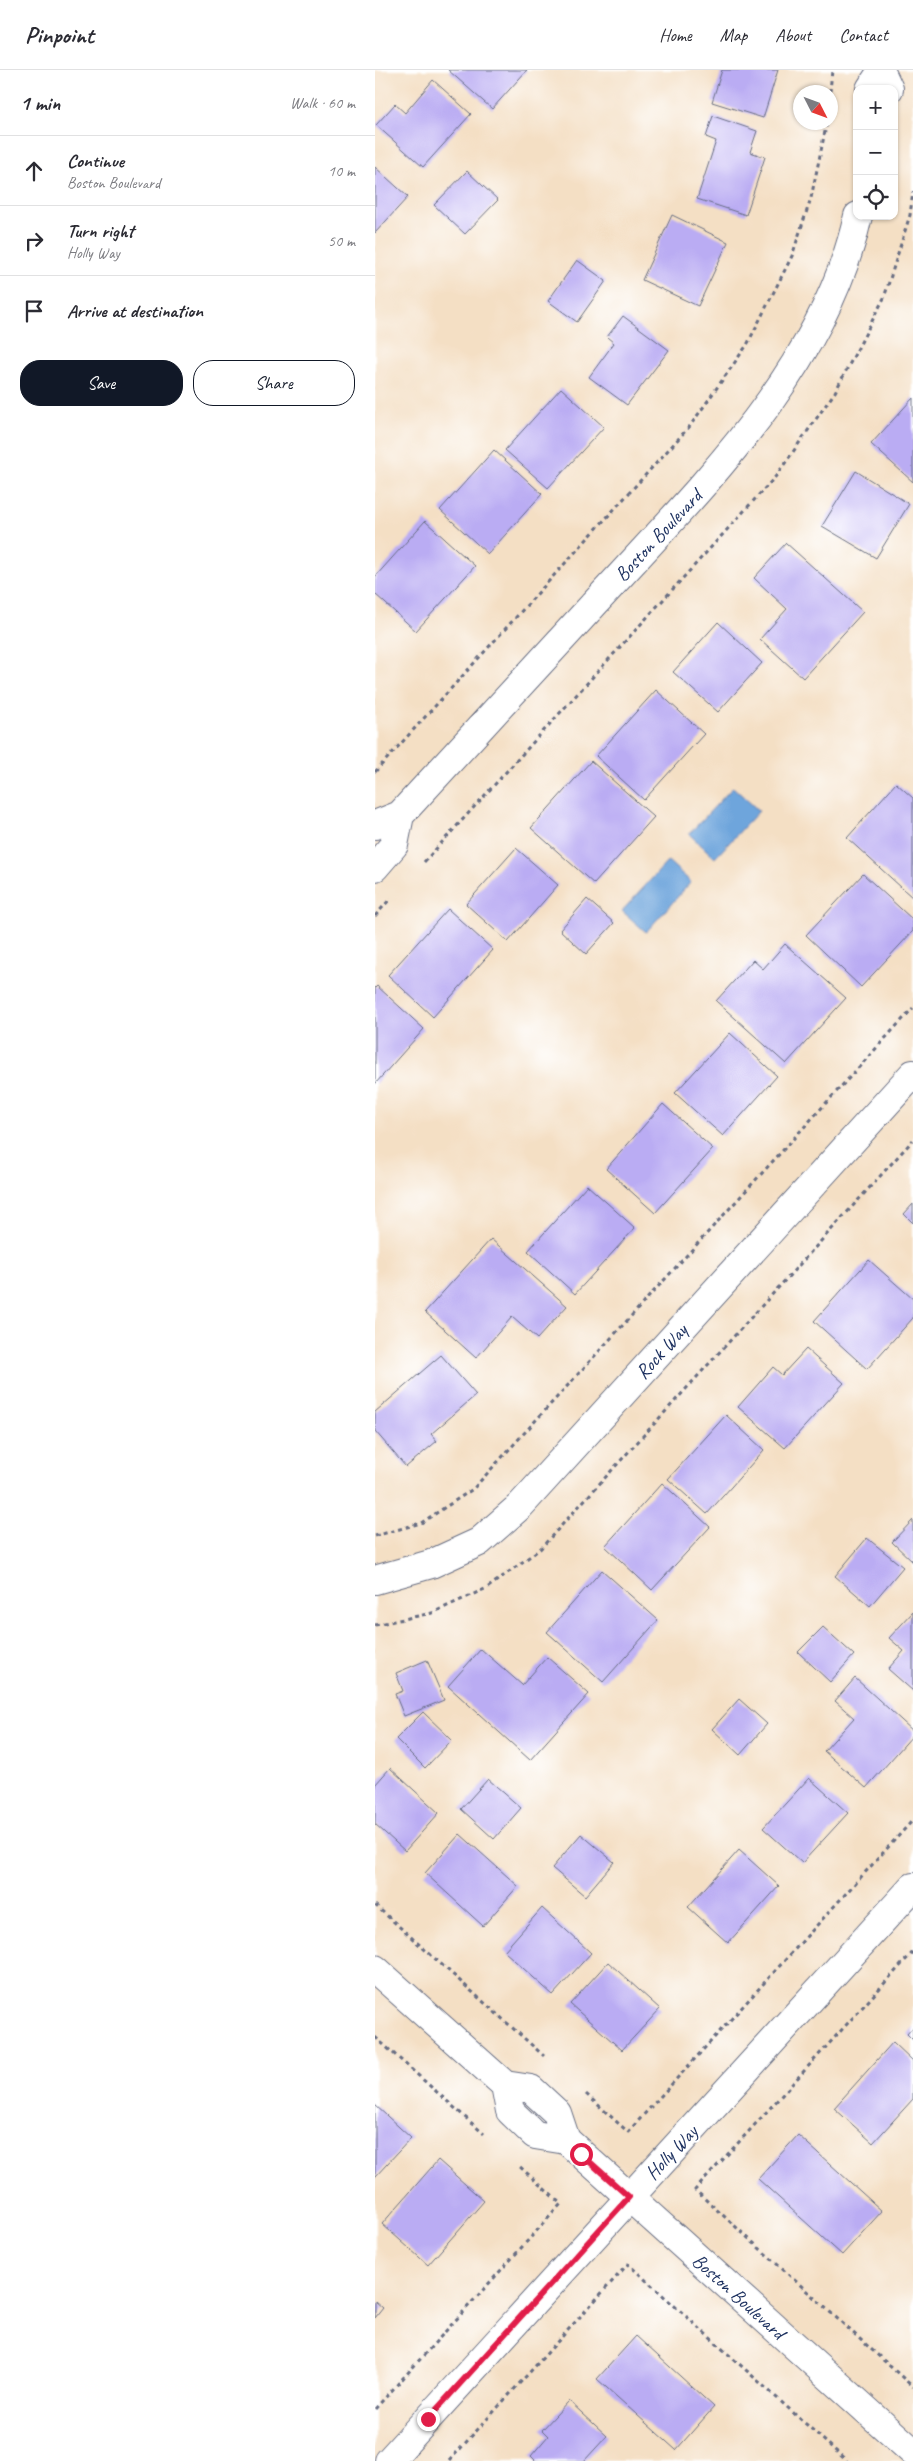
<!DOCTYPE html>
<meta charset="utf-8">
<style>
:root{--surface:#fff;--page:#f7f7f7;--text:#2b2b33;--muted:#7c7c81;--line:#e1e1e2;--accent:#111827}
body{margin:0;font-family:Caveat,sans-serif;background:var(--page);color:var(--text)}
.controls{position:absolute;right:15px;top:15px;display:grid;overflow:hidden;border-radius:10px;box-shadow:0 1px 4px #0004}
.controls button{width:45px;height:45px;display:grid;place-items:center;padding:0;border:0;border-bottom:1px solid var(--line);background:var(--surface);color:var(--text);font:25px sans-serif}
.compass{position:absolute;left:418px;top:15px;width:45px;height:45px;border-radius:50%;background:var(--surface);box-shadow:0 1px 4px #0004;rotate:132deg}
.stop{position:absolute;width:15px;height:15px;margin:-11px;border:4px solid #e11d48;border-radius:50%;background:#fff}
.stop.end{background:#e11d48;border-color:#fff;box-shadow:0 1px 5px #0008}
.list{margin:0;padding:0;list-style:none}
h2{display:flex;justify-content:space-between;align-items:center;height:65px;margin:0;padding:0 20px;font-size:21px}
h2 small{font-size:16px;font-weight:400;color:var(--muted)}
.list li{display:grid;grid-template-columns:32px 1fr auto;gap:15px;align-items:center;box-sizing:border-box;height:70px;padding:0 20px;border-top:1px solid var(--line)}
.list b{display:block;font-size:19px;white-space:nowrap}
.list p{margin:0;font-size:16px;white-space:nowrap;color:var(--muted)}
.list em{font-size:16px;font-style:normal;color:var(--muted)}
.actions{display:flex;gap:10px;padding:15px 20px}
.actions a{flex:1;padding:11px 0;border:1px solid var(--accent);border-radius:20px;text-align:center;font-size:18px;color:var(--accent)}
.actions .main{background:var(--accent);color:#fff}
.icon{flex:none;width:28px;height:28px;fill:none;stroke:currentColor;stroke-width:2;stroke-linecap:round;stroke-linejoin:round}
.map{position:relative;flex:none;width:538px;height:2391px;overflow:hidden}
header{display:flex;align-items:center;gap:30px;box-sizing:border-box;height:70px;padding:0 25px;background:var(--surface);border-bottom:1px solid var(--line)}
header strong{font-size:24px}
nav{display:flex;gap:28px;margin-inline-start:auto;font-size:18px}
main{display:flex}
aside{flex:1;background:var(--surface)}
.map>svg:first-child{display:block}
.water{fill:#6ea5dc;stroke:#446a9d}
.building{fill:#baacf3}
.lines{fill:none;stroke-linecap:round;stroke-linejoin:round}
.minor-casing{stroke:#676d82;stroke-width:30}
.path{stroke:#676d82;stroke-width:3;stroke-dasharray:4 4;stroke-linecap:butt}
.minor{stroke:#fff;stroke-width:28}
.route{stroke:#e11d48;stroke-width:6}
.labels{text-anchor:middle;stroke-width:4;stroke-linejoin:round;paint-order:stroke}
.street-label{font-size:20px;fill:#1b2f5e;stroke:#fff}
</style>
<header>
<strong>Pinpoint</strong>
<nav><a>Home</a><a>Map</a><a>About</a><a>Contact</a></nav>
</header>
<main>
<aside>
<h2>1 min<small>Walk · 60 m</small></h2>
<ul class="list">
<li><svg class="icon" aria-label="ahead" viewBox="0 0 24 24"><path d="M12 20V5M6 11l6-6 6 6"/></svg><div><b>Continue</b><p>Boston Boulevard</p></div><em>10 m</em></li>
<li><svg class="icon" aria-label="right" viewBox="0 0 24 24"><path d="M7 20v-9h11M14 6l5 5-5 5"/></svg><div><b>Turn right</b><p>Holly Way</p></div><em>50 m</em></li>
<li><svg class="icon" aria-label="arrive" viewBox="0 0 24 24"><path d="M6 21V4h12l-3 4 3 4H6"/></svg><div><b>Arrive at destination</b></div></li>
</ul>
<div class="actions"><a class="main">Save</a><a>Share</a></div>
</aside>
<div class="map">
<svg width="538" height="2391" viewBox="0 0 538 2391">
<rect width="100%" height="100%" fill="#fff"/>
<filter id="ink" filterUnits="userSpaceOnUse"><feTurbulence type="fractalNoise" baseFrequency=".02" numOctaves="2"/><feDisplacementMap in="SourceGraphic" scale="10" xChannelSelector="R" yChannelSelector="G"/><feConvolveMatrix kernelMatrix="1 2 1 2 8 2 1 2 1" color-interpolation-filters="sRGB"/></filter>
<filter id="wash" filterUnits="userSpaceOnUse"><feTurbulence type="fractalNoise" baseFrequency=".0096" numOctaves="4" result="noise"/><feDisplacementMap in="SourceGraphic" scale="20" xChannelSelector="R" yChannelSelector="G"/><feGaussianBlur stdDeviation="1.12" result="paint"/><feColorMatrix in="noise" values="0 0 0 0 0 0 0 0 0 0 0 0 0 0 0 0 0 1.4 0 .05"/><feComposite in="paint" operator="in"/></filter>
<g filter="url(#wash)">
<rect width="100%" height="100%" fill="#f4dfc4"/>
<path class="water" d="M358,717L384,741L340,788L314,764Z
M293,791L316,812L271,862L247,841Z"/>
<g id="blocks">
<path class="building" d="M73,0H152L117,39Z
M347,0H403L388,48L337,32Z
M58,10L96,44L48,97L1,55L20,34L30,43Z
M338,46L382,61L375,82L390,87L371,145L322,129L341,71L331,67Z
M0,97L33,127L0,163Z
M92,101L123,130L90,164L59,135Z
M297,145L353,172L323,236L267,210Z
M202,190L231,211L202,252L173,231Z
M248,246L294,280L252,335L214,307L239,273L232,267Z
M186,318L229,357L173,418L130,380Z
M538,328V412L496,374Z
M119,380L167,424L113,484L65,440Z
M481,401L534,434L501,488L447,456Z
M50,451L100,496L41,561L0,524V507Z
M411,473L488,542L428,608L385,569L412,539L379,508Z
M343,552L387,593L343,642L298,602Z
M281,620L329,664L269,730L221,686Z
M216,691L279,747L219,814L156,758Z
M521,713L538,728V828L472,768Z
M141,778L183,815L133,872L91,834Z
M488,804L538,850V861L486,917L431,865Z
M212,829L239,853L211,884L185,860Z
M73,839L118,880L58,947L13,905Z
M410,874L471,928L411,994L341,931L378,890L388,899Z
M2,916L49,959L0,1014V918Z
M355,963L402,1006L348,1066L300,1023Z
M288,1034L338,1079L280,1143L231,1099Z
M212,1115L260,1158L200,1224L153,1181Z
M538,1134V1153L529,1144Z
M116,1169L192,1236L162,1269L137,1247L101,1288L50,1242Z
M494,1190L538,1229V1248L492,1299L439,1251Z
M431,1279L469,1313L410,1378L363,1337L398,1297L407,1305Z
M66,1285L101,1325L56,1364L62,1371L31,1397L0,1361V1342Z
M351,1345L389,1380L332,1444L293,1409Z
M287,1413L335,1457L277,1520L230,1476Z
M538,1450V1492L517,1472Z
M492,1468L528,1497L495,1536L460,1506Z
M227,1500L283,1550L228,1612L172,1562Z
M538,1542V1621L513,1599L529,1581L514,1568Z
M448,1557L479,1585L455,1612L423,1582Z
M106,1579L147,1615L172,1587L214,1624L155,1690L73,1616Z
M52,1590L69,1630L29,1646L20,1624L28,1621L21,1603Z
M480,1608L538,1661V1665L491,1718L449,1681L479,1648L460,1631Z
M364,1629L392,1654L365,1685L337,1659Z
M48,1642L77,1670L50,1698L21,1669Z
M15,1698L64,1743L30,1781L0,1754V1715Z
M434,1708L473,1743L427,1793L388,1758Z
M113,1709L146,1738L119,1769L86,1739Z
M85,1764L143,1816L108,1856L50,1803Z
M206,1764L239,1792L210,1826L177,1798Z
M364,1780L404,1816L353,1873L313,1837Z
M167,1838L216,1883L178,1925L129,1881Z
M233,1892L285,1939L247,1980L195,1934Z
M538,1957V1970L532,1964Z
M518,1972L538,1991V2029L498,2073L459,2038Z
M0,2035L36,2068L0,2107Z
M423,2065L507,2141L467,2185L383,2109Z
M63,2090L109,2131L53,2195L7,2154Z
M0,2231L8,2238L0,2248Z
M261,2266L339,2337L301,2380L222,2309Z
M194,2331L232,2366L209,2391H161L156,2386L173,2366L167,2360Z"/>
</g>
</g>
<g filter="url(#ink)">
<use href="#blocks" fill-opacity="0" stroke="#676d82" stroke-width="1"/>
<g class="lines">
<defs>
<path id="minor" d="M495,19L506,2L514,19
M25,745C94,670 163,595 232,520C332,411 450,295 483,146
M0,755L25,745L19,775L0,797
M0,1510L56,1494L104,1472L145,1436L538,1004
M0,1899L130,2015
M191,2070L160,2065L135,2041L130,2015L156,2019L182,2043L191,2070L538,2382
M14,2391L538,1817"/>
</defs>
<use href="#minor" class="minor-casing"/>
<path class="path" d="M455,22L457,0
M0,702L315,356L372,275L417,186L436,128L452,52
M49,792L401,406L460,322L509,228L535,145L538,122
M0,846L16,828
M0,1466L46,1453L98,1419L538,938
M0,1555L57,1543L112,1518L165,1479L538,1070
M0,1835L169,1986
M538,1882L320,2120L538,2317
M0,1967L109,2064
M211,2024L253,2062L538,1750
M0,2339L186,2134L143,2095
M74,2391L253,2194L472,2391"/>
<use href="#minor" class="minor"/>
</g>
</g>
<g class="lines" filter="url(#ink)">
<path class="route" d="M53,2349L254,2127L206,2084"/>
</g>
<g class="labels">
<g class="street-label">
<text transform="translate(283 465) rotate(-47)" y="7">Boston Boulevard</text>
<text transform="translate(286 1281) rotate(-48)" y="7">Rock Way</text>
<text transform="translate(296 2082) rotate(-47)" y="7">Holly Way</text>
<text transform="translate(364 2226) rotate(42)" y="7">Boston Boulevard</text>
</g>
</g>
</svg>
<div class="controls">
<button>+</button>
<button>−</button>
<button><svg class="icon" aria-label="locate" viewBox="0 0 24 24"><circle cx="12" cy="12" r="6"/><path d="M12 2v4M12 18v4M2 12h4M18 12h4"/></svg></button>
</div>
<svg class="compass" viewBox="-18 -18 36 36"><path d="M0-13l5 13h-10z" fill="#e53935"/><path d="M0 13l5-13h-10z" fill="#7c7c81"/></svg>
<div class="stop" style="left:206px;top:2084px"></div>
<div class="stop end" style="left:53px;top:2349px"></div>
</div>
</main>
